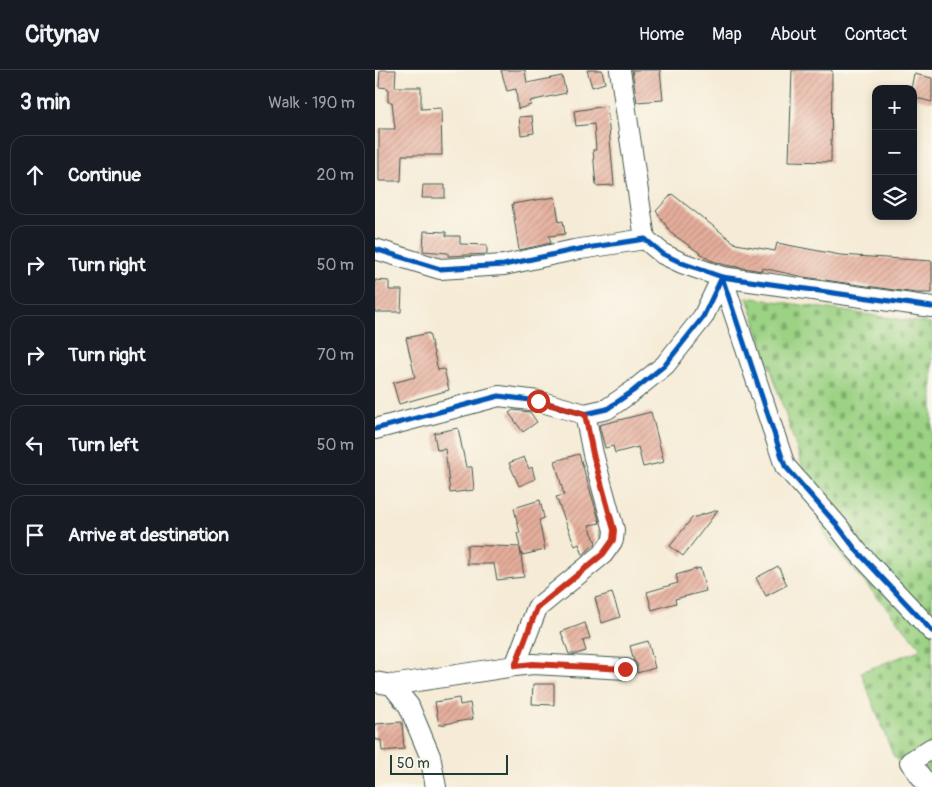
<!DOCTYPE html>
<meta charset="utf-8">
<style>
:root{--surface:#171b24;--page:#242831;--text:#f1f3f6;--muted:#9ea1a6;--line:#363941}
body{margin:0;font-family:Pangolin,sans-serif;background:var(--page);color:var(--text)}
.controls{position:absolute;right:15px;top:15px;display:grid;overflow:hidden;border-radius:10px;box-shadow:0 2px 8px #0003}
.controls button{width:45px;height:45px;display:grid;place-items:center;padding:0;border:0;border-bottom:1px solid var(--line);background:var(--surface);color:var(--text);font:25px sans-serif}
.scale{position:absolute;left:15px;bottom:12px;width:118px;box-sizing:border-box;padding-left:5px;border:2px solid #1f3d34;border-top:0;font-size:14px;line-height:18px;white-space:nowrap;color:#1f3d34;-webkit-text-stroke:4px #fbf7ec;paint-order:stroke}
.stop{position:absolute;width:15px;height:15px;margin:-11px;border:4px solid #c8321e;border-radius:50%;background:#fff}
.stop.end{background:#c8321e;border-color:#fff;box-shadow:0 1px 5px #0008}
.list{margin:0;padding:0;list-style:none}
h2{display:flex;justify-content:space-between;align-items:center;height:65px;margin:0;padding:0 20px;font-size:21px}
h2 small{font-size:16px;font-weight:400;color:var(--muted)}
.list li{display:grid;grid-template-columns:32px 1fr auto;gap:15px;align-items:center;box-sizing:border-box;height:80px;margin:0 10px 10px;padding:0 10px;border:1px solid var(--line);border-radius:15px}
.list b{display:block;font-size:19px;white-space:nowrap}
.list em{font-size:16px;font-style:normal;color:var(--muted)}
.icon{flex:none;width:28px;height:28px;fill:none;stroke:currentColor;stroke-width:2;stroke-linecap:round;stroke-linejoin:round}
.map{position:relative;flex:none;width:557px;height:717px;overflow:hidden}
header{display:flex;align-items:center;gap:30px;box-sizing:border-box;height:70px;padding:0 25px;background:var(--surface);border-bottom:1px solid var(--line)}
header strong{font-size:24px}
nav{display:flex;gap:28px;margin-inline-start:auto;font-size:18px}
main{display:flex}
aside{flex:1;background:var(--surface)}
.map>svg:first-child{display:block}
.cemetery{fill:url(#cemetery-stones);stroke:#5d885c}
.building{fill:url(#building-hatch)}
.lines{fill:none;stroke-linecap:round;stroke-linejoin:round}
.minor-casing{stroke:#3f574c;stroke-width:22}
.minor{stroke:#fff;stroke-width:20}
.cycleway-casing{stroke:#fbf7ec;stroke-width:8}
.cycleway{stroke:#0057b8;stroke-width:5}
.route{stroke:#c8321e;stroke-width:6}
</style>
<header>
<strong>Citynav</strong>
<nav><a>Home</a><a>Map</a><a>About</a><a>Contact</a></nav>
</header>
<main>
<aside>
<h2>3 min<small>Walk · 190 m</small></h2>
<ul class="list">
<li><svg class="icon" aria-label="ahead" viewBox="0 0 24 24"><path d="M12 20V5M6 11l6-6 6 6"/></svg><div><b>Continue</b></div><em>20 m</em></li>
<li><svg class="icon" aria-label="right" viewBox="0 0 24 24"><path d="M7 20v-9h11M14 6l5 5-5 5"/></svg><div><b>Turn right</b></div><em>50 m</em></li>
<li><svg class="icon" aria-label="right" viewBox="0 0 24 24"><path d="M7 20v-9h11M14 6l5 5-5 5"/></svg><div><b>Turn right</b></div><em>70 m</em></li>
<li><svg class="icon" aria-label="left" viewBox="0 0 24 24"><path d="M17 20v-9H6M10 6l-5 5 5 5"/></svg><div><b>Turn left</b></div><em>50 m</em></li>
<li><svg class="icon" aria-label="arrive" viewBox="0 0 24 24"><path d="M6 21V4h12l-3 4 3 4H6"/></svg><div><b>Arrive at destination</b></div></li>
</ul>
</aside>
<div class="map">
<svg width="557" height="717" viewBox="0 0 557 717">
<defs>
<pattern id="cemetery-stones" width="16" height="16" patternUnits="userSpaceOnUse" patternTransform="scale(1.25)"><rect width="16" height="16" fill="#9bd283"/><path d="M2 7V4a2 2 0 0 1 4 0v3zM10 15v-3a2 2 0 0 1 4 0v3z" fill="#7eac6c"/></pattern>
<pattern id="building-hatch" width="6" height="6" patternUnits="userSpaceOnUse" patternTransform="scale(1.25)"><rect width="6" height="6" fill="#e6ae9c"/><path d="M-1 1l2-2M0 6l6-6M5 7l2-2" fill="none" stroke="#ba8f80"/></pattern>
</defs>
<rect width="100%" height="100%" fill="#fbf7ec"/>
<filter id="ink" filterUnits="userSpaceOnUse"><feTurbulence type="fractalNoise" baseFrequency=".02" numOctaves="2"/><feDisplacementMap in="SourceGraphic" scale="10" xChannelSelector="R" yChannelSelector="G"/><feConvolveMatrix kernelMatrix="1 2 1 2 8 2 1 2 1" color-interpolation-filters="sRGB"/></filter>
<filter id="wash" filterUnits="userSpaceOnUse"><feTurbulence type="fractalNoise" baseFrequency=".0096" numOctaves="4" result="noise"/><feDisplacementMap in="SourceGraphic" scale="20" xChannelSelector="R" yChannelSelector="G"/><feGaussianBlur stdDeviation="1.12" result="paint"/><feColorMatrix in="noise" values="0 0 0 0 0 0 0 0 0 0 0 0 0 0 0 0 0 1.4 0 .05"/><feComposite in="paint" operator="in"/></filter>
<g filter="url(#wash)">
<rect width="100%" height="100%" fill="#f5ebd6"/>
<path class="cemetery" d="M372,227L557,254V717H545L518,685L486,602L547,579L451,468Z"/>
<g id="blocks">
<path class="building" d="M5,0H21L20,17H46V39L66,38L67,85H27L26,111H4V59H20L17,32H13V18L4,17Z
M126,0H150L152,13L187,6L191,23L155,31L156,35L143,39L141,19L132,21Z
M212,0H227L230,13L217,17Z
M257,0H285L288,30L262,32Z
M417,0H457L456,92L414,91Z
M539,4L557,8V32L538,27V19H536Z
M232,36L239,115L221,116L218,80H221L219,54L201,56L199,41Z
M157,46L159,63L146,65L144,47Z
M48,115H70V128H47Z
M297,124L361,174L400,181L402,173L465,185L557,191V223H541L429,207L387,198V201L350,195L335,190L296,163L281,141Z
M180,127L184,152L188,151L190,164L174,166L176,173L144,180L137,134Z
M49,161L71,162V166H85V174L112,175V184L73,186V183L48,181Z
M0,210L14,211V220H27L26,242H0Z
M54,263L63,300L69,299L74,320L24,334L18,313L40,307L31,268Z
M138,340L155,342L162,352L148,362L134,343Z
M276,342L289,392L268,397L263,377L240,383L238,376L230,378L224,355Z
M83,358L91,397H97L99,420L75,423L70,379L62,380L59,363Z
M204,384L225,453L214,455L221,473L208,485L204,474L200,476L181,427L189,425L180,391Z
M149,387L154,399L157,397L160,409L144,416L134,393Z
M165,430L169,448L164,450L170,480L147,485L145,478L149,507L122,510L119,494H92V475L145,477L142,463H145L139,438Z
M343,440L308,486L295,476L317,448Z
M403,496L412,515L391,526L381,508Z
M325,498L331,521L300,529L301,533L277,540L272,522L303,513L301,505Z
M237,523L245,547L227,553L220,528Z
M210,553L215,568L208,571L211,581L201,584H194L186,562Z
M273,571L280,598L262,603V594L259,591L255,576Z
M158,614H179V635L157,634Z
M84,628L85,635L95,633L98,649L64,655L60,632Z
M27,652L29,679L7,681L6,670H0V654Z"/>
</g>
</g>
<g filter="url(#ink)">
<use href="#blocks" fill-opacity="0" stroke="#3f574c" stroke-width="1"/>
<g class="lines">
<defs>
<path id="minor" d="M245,0L270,169
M0,179L65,199L129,195L199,180L270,169L288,184L307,193L347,207L557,237
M347,207L410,396L462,455L481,480L557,561
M0,359L124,326L163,331L210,344L232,339L258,321L290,295L328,247L347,207
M140,596L162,538L228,484L238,470L239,460L218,384L210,344
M0,612L17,615L34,636L55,686L61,717
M17,615L140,596L158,594L251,599
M554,717L535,692L557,678"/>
</defs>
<use href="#minor" class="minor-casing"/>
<use href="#minor" class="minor"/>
<defs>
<path id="cycleway" d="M0,179L65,199L129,195L199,180L270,169L288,184L307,193L347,207L557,237
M347,207L410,396L462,455L481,480L557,561
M0,359L124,326L163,331L210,344L232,339L258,321L290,295L328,247L347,207"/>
</defs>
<use href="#cycleway" class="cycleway-casing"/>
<use href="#cycleway" class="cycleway"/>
</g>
</g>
<g class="lines" filter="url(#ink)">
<path class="route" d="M163,331L210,344L218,384L239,460L238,470L228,484L162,538L140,596L158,594L250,599"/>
</g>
</svg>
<div class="controls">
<button>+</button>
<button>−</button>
<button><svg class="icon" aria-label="layers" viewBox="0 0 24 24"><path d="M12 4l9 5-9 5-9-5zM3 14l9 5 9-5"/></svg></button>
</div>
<div class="scale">50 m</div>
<div class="stop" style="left:163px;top:331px"></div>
<div class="stop end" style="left:250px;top:599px"></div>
</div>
</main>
